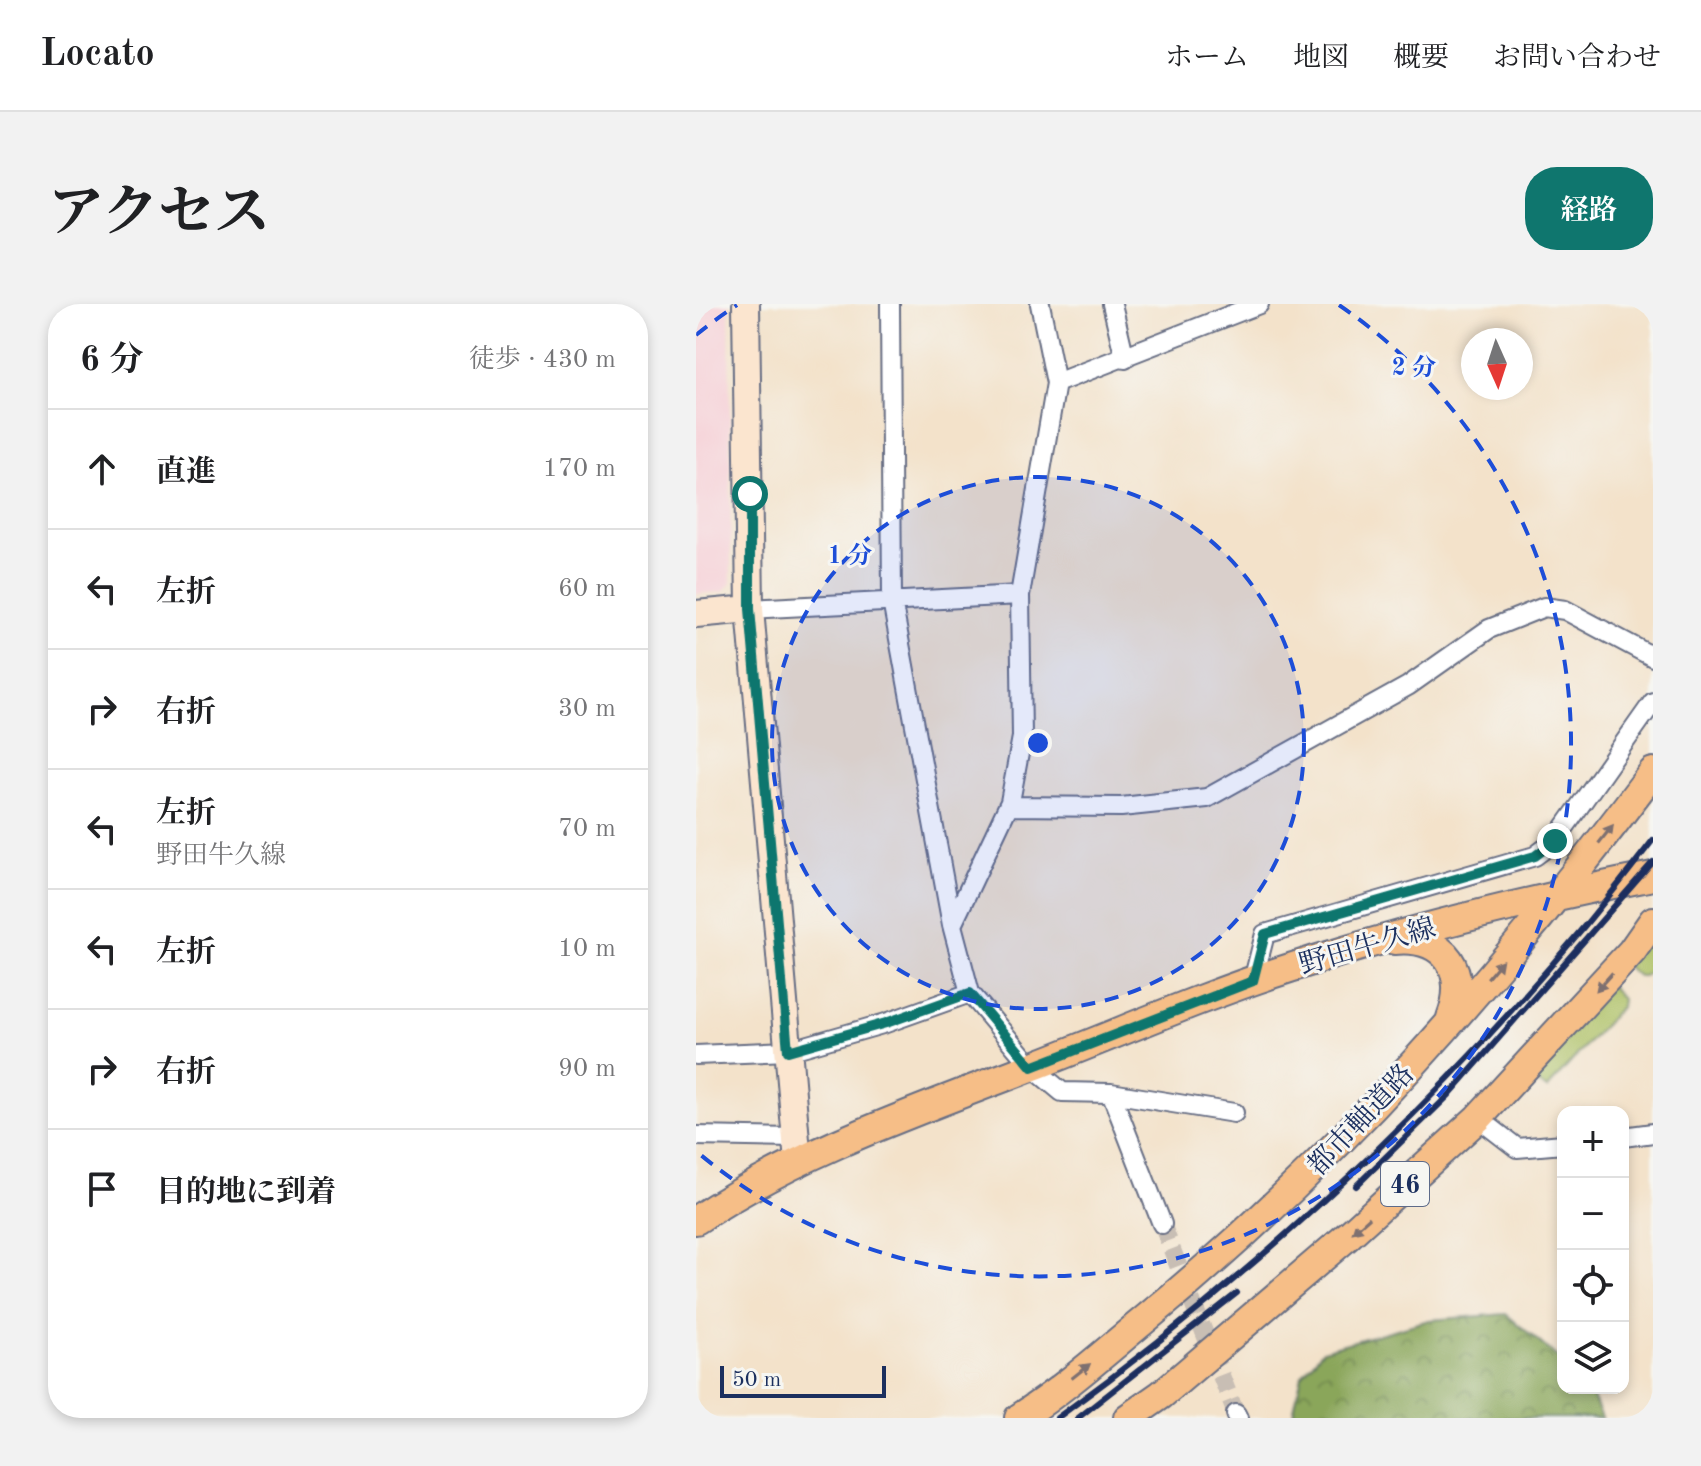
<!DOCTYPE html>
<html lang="ja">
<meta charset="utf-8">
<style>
:root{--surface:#fff;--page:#f2f2f2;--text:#202124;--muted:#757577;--line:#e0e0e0;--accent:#0f766e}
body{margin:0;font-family:"Old Standard TT","Noto Serif JP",serif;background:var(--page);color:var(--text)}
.controls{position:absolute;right:24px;bottom:24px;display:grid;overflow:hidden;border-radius:16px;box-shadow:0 4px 12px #0003}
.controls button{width:72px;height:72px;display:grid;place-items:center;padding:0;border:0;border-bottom:2px solid var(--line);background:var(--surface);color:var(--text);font:40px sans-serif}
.compass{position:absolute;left:765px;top:24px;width:72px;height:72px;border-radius:50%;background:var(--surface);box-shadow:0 4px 12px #0003;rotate:177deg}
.scale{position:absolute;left:24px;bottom:20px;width:166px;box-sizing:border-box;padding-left:8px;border:4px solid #1b2f5e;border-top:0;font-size:22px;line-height:28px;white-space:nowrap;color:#1b2f5e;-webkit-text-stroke:6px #f6f6f2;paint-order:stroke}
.stop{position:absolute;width:24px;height:24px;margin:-18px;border:6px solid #0f766e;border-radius:50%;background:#fff}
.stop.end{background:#0f766e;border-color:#fff;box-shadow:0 2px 8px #0008}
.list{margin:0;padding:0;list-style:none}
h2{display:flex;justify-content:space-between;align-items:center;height:104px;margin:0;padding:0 32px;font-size:34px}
h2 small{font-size:26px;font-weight:400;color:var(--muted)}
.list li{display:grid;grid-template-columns:52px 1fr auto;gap:24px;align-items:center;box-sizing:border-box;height:120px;padding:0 32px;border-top:2px solid var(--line)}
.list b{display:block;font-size:30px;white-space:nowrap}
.list p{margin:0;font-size:26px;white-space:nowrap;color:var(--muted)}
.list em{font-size:26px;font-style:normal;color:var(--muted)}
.icon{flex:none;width:44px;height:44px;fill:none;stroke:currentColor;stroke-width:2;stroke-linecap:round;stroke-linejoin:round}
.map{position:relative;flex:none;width:957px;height:1114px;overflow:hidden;border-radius:32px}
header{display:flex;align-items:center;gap:48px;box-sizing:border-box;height:112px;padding:0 40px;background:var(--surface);border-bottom:2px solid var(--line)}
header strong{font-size:38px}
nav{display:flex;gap:44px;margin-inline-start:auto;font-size:28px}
.intro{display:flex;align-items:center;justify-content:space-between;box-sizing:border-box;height:192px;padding:0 48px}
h1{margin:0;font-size:56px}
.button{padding:20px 36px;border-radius:32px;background:var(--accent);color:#fff;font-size:28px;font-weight:700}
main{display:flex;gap:48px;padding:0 48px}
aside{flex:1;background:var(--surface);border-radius:32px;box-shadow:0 4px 12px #0003}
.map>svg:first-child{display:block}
.built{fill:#f6cfd6}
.grass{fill:#adc064;stroke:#647861;stroke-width:2}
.forest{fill:url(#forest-crowns);stroke:#526a5c;stroke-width:2}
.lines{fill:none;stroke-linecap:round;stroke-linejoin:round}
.street-tunnel{stroke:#c8beb4;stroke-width:18;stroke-dasharray:18 9;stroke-linecap:butt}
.street-casing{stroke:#676e84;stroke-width:22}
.secondary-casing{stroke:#676e84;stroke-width:30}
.primary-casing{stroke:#676e84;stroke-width:32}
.street{stroke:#fff;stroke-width:18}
.secondary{stroke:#fbe5cf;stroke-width:26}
.primary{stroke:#f6be87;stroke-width:28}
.rail{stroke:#1b2f5e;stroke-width:6}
.oneway{fill:#7e6f70}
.route{stroke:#0f766e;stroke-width:10}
.ring{fill:none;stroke:#1d4ed8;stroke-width:4;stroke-dasharray:14 10}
.labels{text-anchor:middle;stroke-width:6;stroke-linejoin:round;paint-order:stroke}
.shield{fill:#f6f6f2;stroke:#5d6b8a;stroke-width:2}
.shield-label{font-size:26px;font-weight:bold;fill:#1b2f5e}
.street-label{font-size:28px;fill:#1b2f5e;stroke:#f6f6f2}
.centre{fill:#1d4ed8;stroke:#f6f6f2;stroke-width:4}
.ring-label{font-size:24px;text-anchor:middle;font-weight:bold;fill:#1d4ed8;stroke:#f6f6f2;stroke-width:6;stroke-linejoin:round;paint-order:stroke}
</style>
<header>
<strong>Locato</strong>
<nav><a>ホーム</a><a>地図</a><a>概要</a><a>お問い合わせ</a></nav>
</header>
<div class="intro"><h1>アクセス</h1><a class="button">経路</a></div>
<main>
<aside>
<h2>6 分<small>徒歩 · 430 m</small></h2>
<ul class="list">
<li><svg class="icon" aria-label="ahead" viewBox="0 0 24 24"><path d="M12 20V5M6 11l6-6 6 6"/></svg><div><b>直進</b></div><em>170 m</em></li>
<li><svg class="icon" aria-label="left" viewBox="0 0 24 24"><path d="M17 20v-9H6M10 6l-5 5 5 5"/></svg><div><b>左折</b></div><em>60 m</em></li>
<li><svg class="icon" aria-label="right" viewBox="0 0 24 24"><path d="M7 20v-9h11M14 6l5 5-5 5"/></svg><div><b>右折</b></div><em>30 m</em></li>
<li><svg class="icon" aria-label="left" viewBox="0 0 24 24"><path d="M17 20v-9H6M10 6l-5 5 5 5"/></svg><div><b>左折</b><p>野田牛久線</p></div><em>70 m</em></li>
<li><svg class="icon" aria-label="left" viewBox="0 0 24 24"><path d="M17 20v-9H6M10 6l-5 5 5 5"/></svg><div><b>左折</b></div><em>10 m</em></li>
<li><svg class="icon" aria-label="right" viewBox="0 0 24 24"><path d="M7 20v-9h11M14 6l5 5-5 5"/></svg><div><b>右折</b></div><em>90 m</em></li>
<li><svg class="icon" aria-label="arrive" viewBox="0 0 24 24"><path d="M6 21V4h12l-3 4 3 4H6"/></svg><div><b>目的地に到着</b></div></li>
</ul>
</aside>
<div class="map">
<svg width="957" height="1114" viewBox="0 0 957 1114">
<defs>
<pattern id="forest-crowns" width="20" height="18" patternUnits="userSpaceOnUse" patternTransform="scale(2)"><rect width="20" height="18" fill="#8aa65a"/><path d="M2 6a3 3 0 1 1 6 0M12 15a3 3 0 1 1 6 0" fill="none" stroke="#70884e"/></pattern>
</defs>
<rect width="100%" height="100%" fill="#f6f6f2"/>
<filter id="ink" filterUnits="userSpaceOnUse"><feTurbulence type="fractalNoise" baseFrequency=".0125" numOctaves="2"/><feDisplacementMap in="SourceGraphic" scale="16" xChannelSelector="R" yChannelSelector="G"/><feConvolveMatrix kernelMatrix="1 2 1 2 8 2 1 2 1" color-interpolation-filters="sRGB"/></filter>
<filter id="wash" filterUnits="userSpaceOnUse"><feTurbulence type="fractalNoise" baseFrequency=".006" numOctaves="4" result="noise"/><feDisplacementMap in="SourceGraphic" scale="32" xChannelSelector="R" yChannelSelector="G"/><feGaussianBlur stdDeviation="1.8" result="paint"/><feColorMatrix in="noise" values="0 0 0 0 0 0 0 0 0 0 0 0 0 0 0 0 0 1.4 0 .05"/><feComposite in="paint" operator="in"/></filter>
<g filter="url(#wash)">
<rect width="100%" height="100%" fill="#f3e2ca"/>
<path class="built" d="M0,0H33L35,279L27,288L0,290Z"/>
<path class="grass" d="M957,629V665L948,672H942L930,662Z
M914,681L926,695L925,702L851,785L842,779L828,791L830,780Z"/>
<path class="forest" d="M810,1010L867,1058V1084H893L906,1114H596L606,1071L627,1046L733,1016Z"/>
</g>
<g filter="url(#ink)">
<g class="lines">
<path class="street-tunnel" d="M466,920L540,1110"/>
<defs>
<path id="street" d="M194,0L196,297L256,621
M344,0L360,79
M416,0L429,55
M54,305L324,291
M312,502L425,503L511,494L712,382L793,325L848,303L869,306L957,353
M557,677L569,630L839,552L859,537L957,398
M0,751L92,747L190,719L274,689
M415,789L466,920
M538,809L415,789L366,788L336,763L274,689L256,621L314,498L326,433L324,291L360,79L563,0
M782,814L821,844L867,840
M0,832L99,834
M927,833L957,829
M540,1110L542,1114"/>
<path id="secondary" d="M50,0L54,305L102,859
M0,310L54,305"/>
<path id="primary" d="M698,636C750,631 773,668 755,714
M0,916C102,848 221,807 335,763C421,730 506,692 594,664C713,625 834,596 957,572
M323,1114C367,1086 407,1050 447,1017C641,859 807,668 957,468
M432,1114L465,1091L653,931L782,814L936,647L957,617"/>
</defs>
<use href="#street" class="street-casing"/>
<use href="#secondary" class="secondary-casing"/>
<use href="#primary" class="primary-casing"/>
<use href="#street" class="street"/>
<use href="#secondary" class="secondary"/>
<use href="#primary" class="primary"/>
<path class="rail" d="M660,882L753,791L957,558
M361,1114C585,952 789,756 957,536
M382,1114L541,989"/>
</g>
<defs><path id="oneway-solid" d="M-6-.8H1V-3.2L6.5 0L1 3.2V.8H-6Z" transform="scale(2)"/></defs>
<g class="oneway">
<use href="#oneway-solid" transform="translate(910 530) rotate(-52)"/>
<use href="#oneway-solid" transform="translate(799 665) rotate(-50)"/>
<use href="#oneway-solid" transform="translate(908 678) rotate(132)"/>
<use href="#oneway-solid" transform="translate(665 921) rotate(138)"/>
<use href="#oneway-solid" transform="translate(385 1067) rotate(-38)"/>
</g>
</g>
<g class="lines" filter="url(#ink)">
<path class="route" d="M54,190V305L92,747L190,719L274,689L336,763L557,677L569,630L839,552L859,537"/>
</g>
<circle cx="342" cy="439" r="266" fill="#1d4ed8" fill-opacity=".12"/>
<g class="ring">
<circle cx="342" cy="439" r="266"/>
<path d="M0 31A532 532 0 0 1 41 1M643 1A532 532 0 1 1 0 847"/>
</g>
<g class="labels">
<rect class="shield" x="685" y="858" width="48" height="44" rx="6"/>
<g class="shield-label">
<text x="709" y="889">46</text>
</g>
<g class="street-label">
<text transform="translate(671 641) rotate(-16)" y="10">野田牛久線</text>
<text transform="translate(664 815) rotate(-47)" y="10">都市軸道路</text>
</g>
</g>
<circle cx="342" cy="439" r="12" class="centre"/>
<g class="ring-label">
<text x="718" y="71">2 分</text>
<text x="154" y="259">1 分</text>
</g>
</svg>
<div class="controls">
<button>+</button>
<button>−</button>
<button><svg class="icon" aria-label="locate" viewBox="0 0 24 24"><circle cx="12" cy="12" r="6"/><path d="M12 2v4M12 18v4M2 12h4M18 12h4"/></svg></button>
<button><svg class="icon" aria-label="layers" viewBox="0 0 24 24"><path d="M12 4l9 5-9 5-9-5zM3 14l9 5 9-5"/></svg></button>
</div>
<svg class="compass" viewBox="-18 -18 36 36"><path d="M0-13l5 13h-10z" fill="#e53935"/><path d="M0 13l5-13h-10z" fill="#757577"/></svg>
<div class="scale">50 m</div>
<div class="stop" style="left:54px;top:190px"></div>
<div class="stop end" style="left:859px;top:537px"></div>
</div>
</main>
